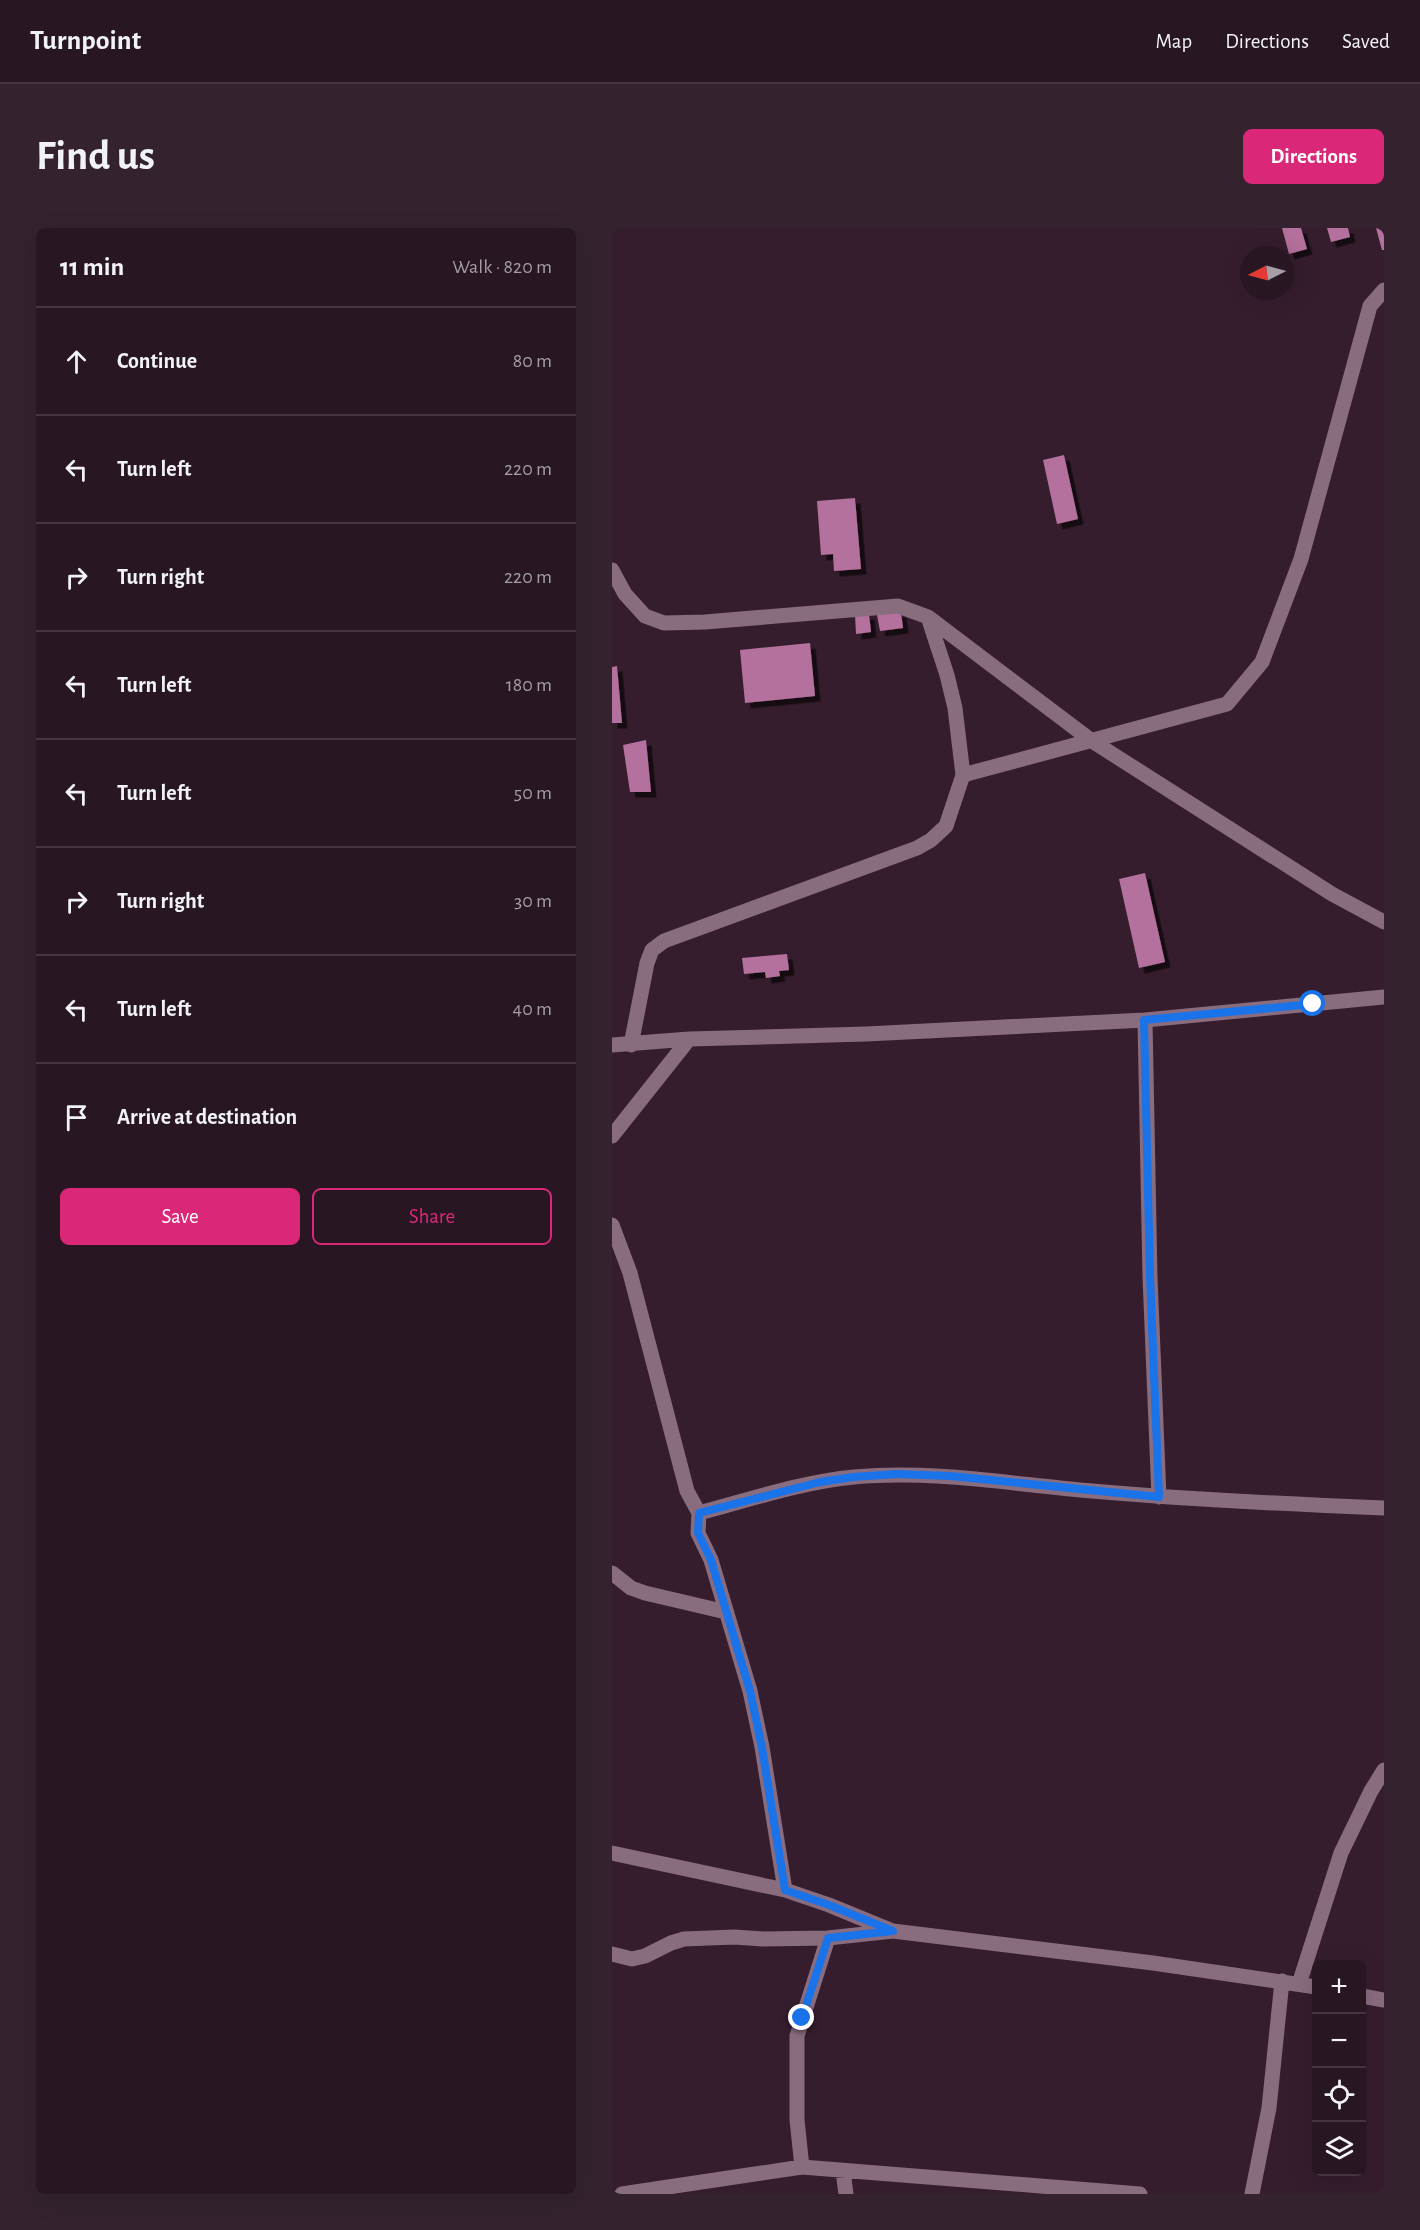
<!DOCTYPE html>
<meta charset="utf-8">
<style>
:root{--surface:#281622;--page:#34232f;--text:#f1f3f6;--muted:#a59fa5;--line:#443540;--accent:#db2777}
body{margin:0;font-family:"Alegreya Sans",sans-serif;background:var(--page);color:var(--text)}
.controls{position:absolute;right:18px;bottom:18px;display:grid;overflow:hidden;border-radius:9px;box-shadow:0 6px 24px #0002}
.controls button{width:54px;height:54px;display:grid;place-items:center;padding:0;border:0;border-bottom:2px solid var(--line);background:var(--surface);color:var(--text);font:30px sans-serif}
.compass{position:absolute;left:628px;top:18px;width:54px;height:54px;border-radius:50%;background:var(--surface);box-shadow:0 6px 24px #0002;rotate:264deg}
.stop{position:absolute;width:18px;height:18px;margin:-14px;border:4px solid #1a73e8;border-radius:50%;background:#fff}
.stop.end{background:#1a73e8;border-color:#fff;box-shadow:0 2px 6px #0008}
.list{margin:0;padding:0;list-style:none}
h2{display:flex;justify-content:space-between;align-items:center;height:78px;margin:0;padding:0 24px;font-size:26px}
h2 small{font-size:20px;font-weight:400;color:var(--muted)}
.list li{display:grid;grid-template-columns:39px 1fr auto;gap:18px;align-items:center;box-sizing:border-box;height:108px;padding:0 24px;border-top:2px solid var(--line)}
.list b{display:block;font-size:22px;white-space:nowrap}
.list em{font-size:20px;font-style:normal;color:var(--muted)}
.actions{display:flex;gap:12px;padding:18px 24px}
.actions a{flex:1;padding:14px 0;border:2px solid var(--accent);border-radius:9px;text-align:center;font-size:21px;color:var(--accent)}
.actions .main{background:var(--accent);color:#fff}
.icon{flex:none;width:33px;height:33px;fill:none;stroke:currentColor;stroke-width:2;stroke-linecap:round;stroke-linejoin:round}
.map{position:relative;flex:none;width:772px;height:1966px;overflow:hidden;border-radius:9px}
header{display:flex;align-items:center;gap:36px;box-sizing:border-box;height:84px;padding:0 30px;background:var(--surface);border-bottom:2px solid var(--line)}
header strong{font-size:28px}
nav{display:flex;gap:33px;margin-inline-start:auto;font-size:21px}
.intro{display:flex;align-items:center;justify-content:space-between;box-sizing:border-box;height:144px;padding:0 36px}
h1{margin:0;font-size:42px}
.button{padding:15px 27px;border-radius:9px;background:var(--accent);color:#fff;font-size:21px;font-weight:700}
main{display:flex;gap:36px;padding:0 36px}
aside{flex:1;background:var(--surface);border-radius:9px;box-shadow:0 6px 24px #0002}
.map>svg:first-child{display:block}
.building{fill:#b5719d;filter:url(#shadow)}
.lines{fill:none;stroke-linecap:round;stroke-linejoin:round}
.minor{stroke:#8a6c7f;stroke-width:15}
.route{stroke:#1a73e8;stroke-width:8}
</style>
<header>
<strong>Turnpoint</strong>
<nav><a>Map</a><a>Directions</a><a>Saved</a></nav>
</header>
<div class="intro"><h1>Find us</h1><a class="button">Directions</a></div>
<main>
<aside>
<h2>11 min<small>Walk · 820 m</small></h2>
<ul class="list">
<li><svg class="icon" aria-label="ahead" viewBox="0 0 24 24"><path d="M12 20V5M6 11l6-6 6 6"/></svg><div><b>Continue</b></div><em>80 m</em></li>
<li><svg class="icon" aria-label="left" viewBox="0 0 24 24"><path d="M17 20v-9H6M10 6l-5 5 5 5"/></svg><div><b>Turn left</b></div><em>220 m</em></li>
<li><svg class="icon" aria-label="right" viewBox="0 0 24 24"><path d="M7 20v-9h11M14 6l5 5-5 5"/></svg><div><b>Turn right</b></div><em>220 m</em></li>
<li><svg class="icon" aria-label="left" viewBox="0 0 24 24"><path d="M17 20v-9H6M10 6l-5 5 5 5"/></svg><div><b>Turn left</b></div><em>180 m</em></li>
<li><svg class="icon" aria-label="left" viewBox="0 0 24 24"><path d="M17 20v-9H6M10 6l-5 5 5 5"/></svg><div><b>Turn left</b></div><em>50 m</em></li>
<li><svg class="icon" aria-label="right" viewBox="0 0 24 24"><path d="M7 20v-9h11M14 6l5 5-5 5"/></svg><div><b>Turn right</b></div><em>30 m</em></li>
<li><svg class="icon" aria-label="left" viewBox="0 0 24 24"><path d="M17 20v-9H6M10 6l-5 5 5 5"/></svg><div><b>Turn left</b></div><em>40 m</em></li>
<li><svg class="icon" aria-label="arrive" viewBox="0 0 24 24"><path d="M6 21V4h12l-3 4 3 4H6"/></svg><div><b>Arrive at destination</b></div></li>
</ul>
<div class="actions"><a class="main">Save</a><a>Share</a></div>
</aside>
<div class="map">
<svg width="772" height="1966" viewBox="0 0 772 1966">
<defs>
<filter id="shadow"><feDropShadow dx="5.5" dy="5.5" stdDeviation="0" flood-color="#0009"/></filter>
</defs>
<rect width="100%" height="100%" fill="#351d2d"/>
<path class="building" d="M670,0H689L695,21L677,26Z
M715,0H736L738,9L719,14Z
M764,0H772V22H770Z
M452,227L466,291L445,296L431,232Z
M243,270L249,341L222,343L221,326L209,327L205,273Z
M289,384L291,400L268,403L265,387Z
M257,386L259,404L244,406L243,387Z
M198,415L203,468L133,475L128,422Z
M5,438L10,495H0V439Z
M34,512L39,564H18L11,517Z
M533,645L553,734L527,740L507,651Z
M175,726L177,742L167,743L168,748L154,750L153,744L132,746L130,730Z"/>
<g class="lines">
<path class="minor" d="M0,342L13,366L33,388L52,395L93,394L286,378L316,389L335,447L343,480L351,547L334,598L319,612L305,620L52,713L40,722L35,735L19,817
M316,389L480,513L720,666L772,694
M351,547L615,476L650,434L689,331L758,78L772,62
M533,792L538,1049L547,1269
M0,817L77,811L254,806L533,792L772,769
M0,908L77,811
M0,997L18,1045L75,1263L87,1285L86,1305L99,1332L138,1463L150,1519L173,1662
M87,1285C137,1272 189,1254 242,1249C317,1242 393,1255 468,1262C569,1271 670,1276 772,1280
M0,1345L19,1360L33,1365L114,1384
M0,1625L173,1662L217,1677L278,1702
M0,1726L20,1731L33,1728L59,1715L72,1711L122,1709L151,1711L216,1710L281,1703L541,1735L704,1759
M687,1756L729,1625L759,1563L772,1542
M750,1768L772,1772
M190,1939L185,1892V1808L216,1710
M231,1943L234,1966
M10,1966L190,1939L528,1966
M640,1966L657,1880L670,1753"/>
</g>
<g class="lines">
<path class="route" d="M190,1790L216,1710L281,1703L217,1677L173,1662L150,1520L138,1463L99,1332L86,1305L87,1285L208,1254L241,1249L285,1246L338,1248L547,1269L538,1049L532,792L701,776"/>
</g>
</svg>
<div class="controls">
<button>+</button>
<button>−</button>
<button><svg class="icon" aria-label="locate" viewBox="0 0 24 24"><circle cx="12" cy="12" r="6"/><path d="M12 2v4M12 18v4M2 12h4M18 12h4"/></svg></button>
<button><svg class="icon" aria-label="layers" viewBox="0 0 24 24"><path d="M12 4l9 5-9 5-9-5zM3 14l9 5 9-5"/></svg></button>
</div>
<svg class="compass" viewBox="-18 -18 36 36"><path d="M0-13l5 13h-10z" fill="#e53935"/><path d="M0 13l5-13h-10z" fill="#a59fa5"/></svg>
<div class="stop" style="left:701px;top:776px"></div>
<div class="stop end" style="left:190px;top:1790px"></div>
</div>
</main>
